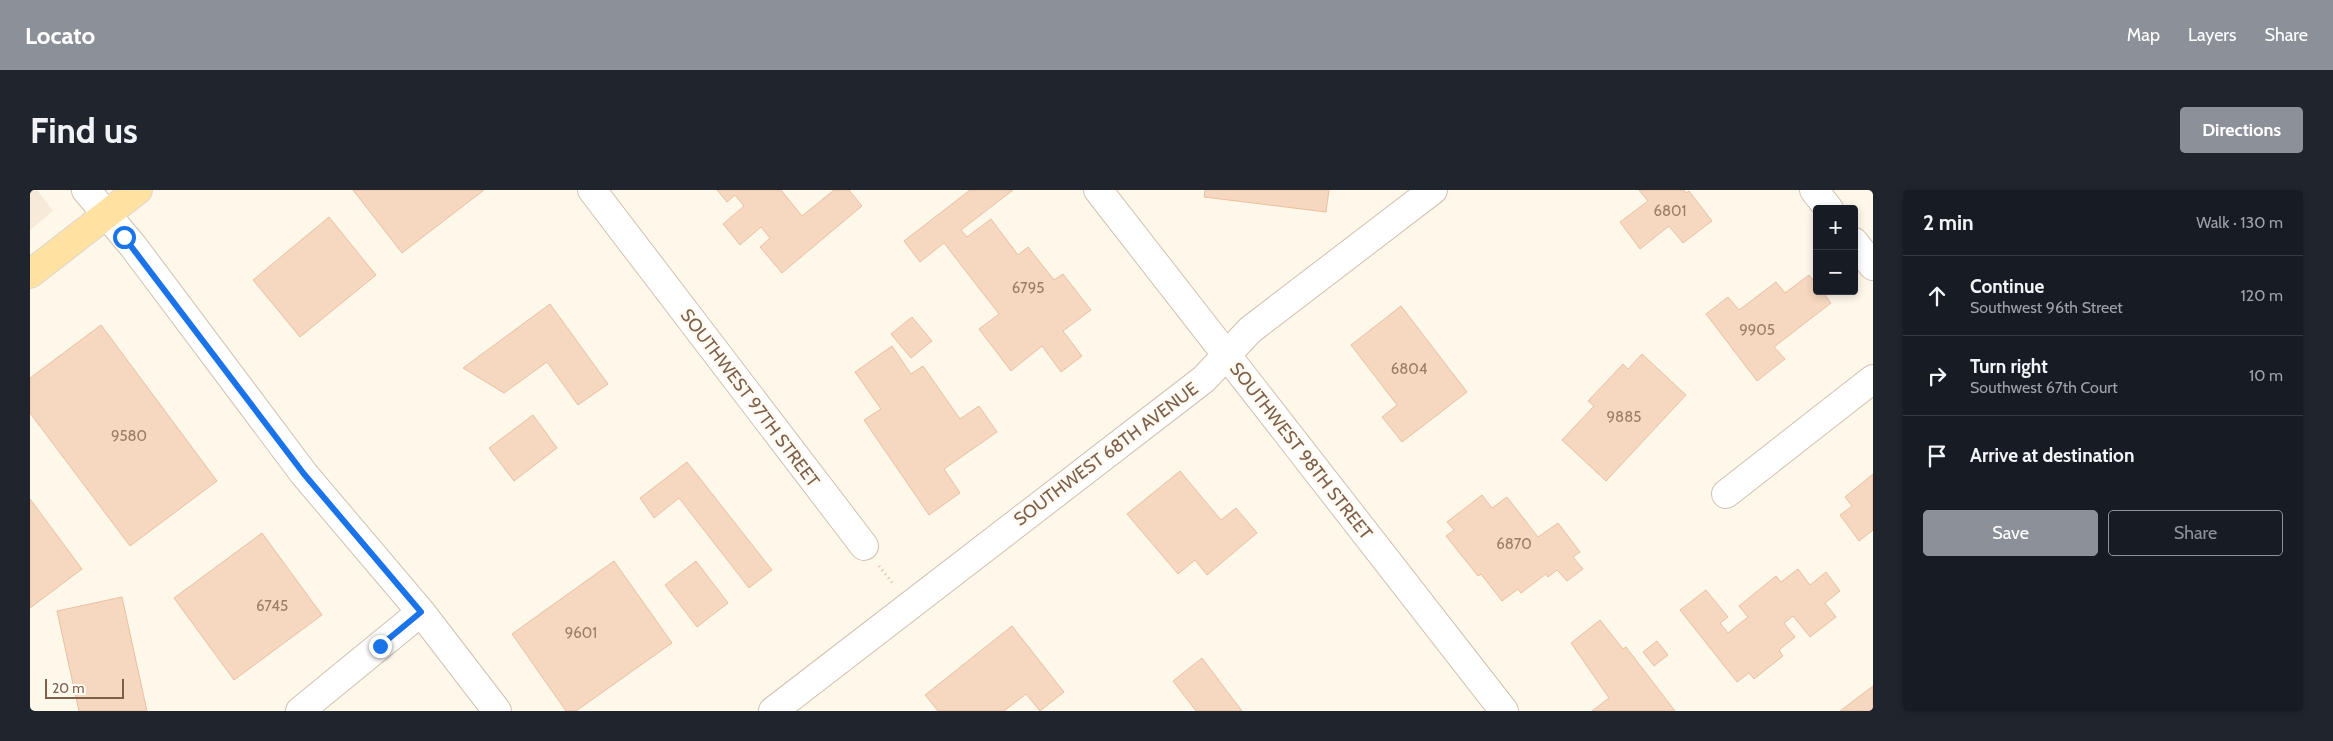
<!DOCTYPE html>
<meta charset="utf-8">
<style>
:root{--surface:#171b24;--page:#20242c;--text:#f1f3f6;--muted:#9ea1a6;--line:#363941;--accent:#8c9099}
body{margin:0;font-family:Cabin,sans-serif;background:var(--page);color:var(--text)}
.controls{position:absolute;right:15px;top:15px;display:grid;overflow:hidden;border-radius:5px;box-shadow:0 2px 8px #0003}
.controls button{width:45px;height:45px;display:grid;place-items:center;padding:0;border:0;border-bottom:1px solid var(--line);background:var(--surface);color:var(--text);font:25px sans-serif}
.scale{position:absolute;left:15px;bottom:12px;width:79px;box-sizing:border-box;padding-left:5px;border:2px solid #7d5f4a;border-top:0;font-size:14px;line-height:18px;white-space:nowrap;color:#7d5f4a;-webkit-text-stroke:4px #fffbf3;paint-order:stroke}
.stop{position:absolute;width:15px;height:15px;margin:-11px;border:4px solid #1a73e8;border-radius:50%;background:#fff}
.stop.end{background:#1a73e8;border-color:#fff;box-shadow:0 1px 5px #0008}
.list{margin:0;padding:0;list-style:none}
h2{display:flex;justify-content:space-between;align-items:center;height:65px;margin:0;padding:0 20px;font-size:21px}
h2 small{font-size:16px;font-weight:400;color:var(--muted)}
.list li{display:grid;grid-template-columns:32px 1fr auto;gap:15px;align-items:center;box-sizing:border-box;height:80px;padding:0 20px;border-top:1px solid var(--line)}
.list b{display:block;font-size:19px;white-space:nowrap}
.list p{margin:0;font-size:16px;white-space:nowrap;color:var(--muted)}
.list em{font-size:16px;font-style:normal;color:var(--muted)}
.actions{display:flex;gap:10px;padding:15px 20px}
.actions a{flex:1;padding:11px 0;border:1px solid var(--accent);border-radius:5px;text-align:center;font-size:18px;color:var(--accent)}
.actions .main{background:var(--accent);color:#fff}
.icon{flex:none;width:28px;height:28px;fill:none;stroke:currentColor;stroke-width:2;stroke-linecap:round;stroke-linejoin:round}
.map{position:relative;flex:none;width:1843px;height:521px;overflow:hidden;border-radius:5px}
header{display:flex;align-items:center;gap:30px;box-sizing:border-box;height:70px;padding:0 25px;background:var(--accent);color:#fff}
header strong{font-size:24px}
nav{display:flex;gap:28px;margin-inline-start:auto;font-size:18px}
.intro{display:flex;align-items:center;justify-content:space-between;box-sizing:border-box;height:120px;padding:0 30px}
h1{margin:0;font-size:35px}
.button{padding:12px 22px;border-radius:5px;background:var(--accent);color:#fff;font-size:18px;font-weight:700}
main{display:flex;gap:30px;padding:0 30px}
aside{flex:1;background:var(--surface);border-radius:5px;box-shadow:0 2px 8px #0003}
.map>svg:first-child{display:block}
.residential{fill:#f7ead8}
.building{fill:#f6d8c0;stroke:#eabf9f}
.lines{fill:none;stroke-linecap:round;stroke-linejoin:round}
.minor-casing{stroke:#d3c0ae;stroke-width:30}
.major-casing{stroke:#ddd5d0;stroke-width:30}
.path{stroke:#dcbba2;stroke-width:3;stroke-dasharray:1 4;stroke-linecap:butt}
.minor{stroke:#fff;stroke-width:28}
.major{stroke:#ffe1a1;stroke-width:28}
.route{stroke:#1a73e8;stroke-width:6}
.labels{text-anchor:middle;stroke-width:5;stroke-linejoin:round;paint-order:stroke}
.number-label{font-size:15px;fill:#9b7d68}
.street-label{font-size:18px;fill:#7d5f4a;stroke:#fffbf3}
</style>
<header>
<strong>Locato</strong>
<nav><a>Map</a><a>Layers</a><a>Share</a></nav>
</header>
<div class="intro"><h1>Find us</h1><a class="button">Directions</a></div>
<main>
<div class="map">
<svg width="1843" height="521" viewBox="0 0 1843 521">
<rect width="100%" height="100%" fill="#fef8eb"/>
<path class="residential" d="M0,0H7L23,21L0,40Z"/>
<path class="building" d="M323,0H454L372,63Z
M687,0H751L772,26L804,0H819L832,16L752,83L730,57L740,48L731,37L710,55L693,34L714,16L705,5L697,12Z
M940,0H983L931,40L937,47L961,29L988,65L998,57L1024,90L1033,84L1061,120L1033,141L1052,166L1031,182L1012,156L981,181L949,139L969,124L914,53L890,72L874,51Z
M1175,0H1299L1296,22L1174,7Z
M1609,0H1654L1656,3L1659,1L1682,31L1653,53L1639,36L1610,59L1590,32L1618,11Z
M299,27L346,85L270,147L223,90Z
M1779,85L1787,95V101H1792L1801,113L1744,157L1755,169L1727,191L1676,124L1698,107L1709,120L1746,92L1755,103Z
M520,114L578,194L548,215L517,172L474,203L433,178Z
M1371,116L1437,202L1372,252L1352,227L1367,215L1321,155Z
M882,127L902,151L881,168L861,144Z
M71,135L187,291L100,356L0,223V188Z
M862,156L881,184L893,176L930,229L949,216L967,242L914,279L930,303L899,325L834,230L851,219L825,182Z
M1612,164L1656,205L1576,291L1532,250L1564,216L1558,211L1593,174L1598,179Z
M503,225L527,258L484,291L459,258Z
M657,272L742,380L719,398L649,308L624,328L610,308Z
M1150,281L1191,330L1206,318L1227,343L1177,385L1165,370L1148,384L1097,324Z
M1843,284V340L1829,351L1810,325L1822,316L1815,307Z
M1452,305L1462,318L1477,307L1508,347L1528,333L1550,362L1543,367L1553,379L1537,391L1527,380L1518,387L1516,384L1491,403L1488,399L1472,411L1451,384L1448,386L1416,346L1424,340L1417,332Z
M0,309L52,379L0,418Z
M232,343L292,425L204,490L144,408Z
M584,371L642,453L546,521H536L482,444Z
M666,371L698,413L667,437L635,395Z
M1768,379L1780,395L1796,382L1810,401L1795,413L1806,427L1780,447L1763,426L1754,433L1765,447L1749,460L1753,466L1724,489L1719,483L1707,492L1650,420L1676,400L1698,427L1690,433L1698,443L1718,427L1709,416L1746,386L1751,392Z
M92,407L117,521H49L27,421Z
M1570,430L1593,459L1596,457L1645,521H1562L1579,508L1541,453Z
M982,436L1034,502L1010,521L996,504L974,521H908L895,505Z
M1627,451L1638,465L1624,476L1613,462Z
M1172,468L1212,521H1166L1143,491Z
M1843,496V521H1810Z"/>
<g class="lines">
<defs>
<path id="minor" d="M56,0L103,56L274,284L391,422L467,521
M562,0L834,356
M1068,0L1474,521
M1784,0L1799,19
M1824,52L1843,76
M1696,304L1843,189
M270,521L391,422
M743,521L1174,189L1220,140L1403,0"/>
<path id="major" d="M0,84L108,0"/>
</defs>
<use href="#minor" class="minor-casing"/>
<use href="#major" class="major-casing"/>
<path class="path" d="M849,376L864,395"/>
<use href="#minor" class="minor"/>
<use href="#major" class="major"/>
</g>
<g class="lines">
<path class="route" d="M94,47L274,284L391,422L350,456"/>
</g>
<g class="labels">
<g class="number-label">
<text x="1640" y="26">6801</text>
<text x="998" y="103">6795</text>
<text x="1727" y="145">9905</text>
<text x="1379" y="184">6804</text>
<text x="1594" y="232">9885</text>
<text x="99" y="251">9580</text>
<text x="1484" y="359">6870</text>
<text x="242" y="421">6745</text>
<text x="551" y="448">9601</text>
</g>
<g class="street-label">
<text transform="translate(720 208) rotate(53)" y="6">SOUTHWEST 97TH STREET</text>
<text transform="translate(1271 261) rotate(52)" y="6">SOUTHWEST 98TH STREET</text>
<text transform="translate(1076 264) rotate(-37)" y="6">SOUTHWEST 68TH AVENUE</text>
</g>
</g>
</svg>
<div class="controls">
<button>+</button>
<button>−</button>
</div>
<div class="scale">20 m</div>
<div class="stop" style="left:94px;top:47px"></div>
<div class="stop end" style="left:350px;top:456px"></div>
</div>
<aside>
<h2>2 min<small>Walk · 130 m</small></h2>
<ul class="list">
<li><svg class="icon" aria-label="ahead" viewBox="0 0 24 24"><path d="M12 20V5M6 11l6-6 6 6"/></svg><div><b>Continue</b><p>Southwest 96th Street</p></div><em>120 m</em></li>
<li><svg class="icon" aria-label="right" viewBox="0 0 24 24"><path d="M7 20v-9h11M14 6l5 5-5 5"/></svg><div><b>Turn right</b><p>Southwest 67th Court</p></div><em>10 m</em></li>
<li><svg class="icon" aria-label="arrive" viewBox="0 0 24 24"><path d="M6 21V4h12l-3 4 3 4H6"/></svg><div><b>Arrive at destination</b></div></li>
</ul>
<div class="actions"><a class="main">Save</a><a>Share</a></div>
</aside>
</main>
